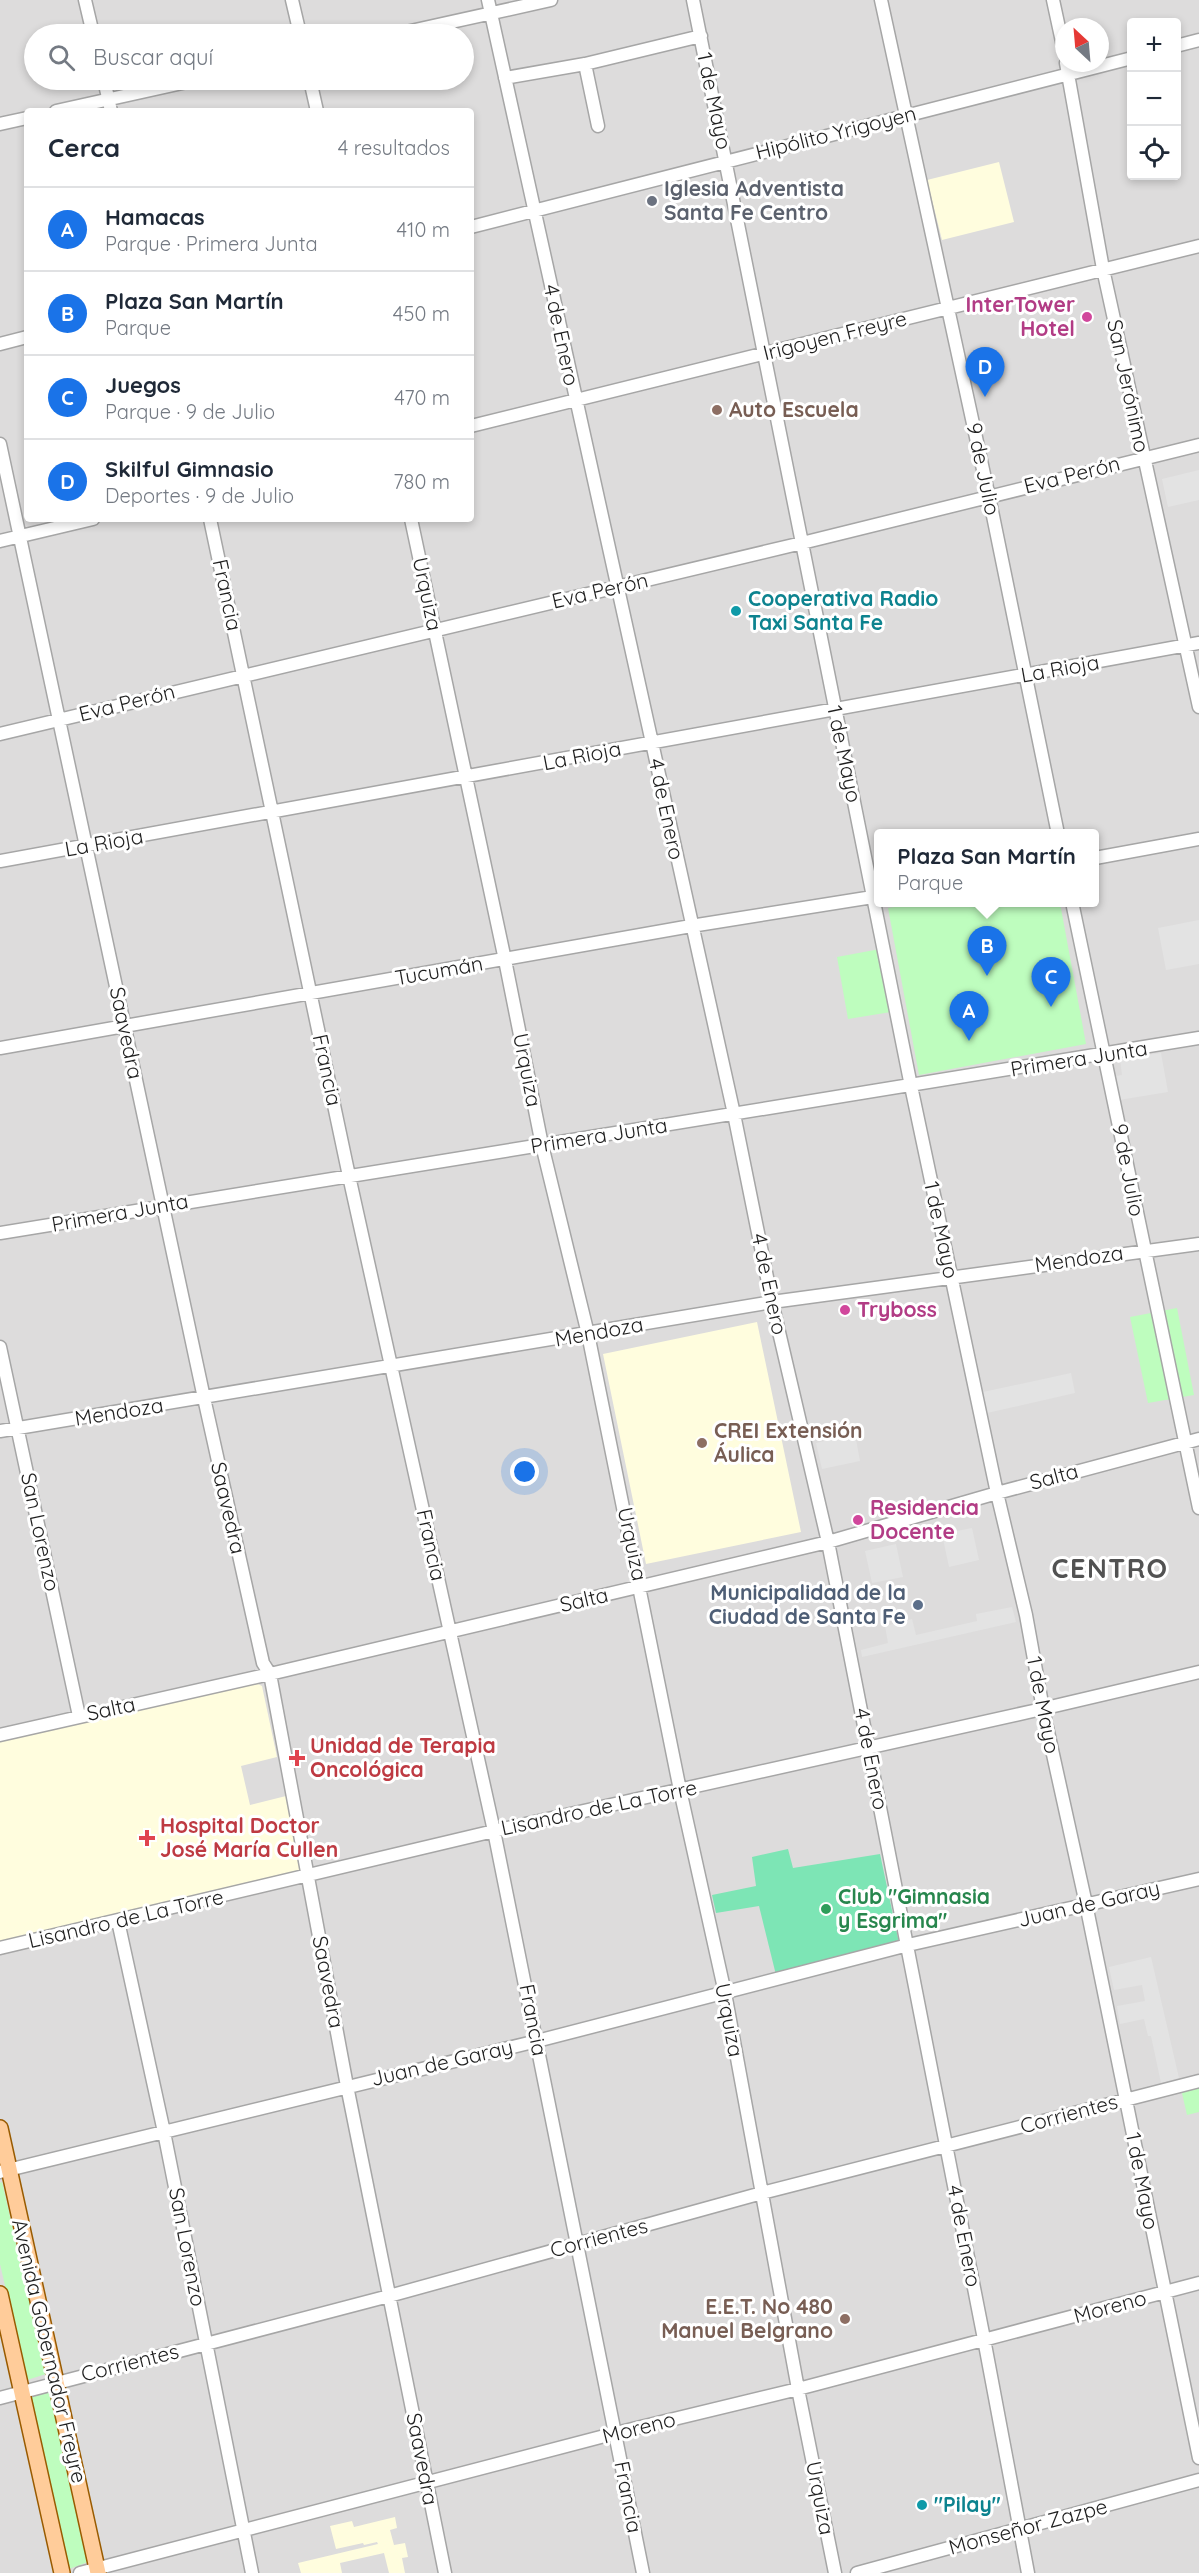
<!DOCTYPE html>
<html lang="es">
<meta charset="utf-8">
<style>
:root{--surface:#fff;--page:#f2f2f3;--text:#1f2937;--muted:#747a83;--line:#e0e1e3;--accent:#1a73e8}
body{margin:0;font-family:Quicksand,sans-serif;background:var(--page);color:var(--text)}
.controls{position:absolute;right:18px;top:18px;display:grid;overflow:hidden;border-radius:6px;box-shadow:0 3px 9px #0003}
.controls button{width:54px;height:54px;display:grid;place-items:center;padding:0;border:0;border-bottom:2px solid var(--line);background:var(--surface);color:var(--text);font:30px sans-serif}
.compass{position:absolute;left:1055px;top:18px;width:54px;height:54px;border-radius:50%;background:var(--surface);box-shadow:0 3px 9px #0003;rotate:334deg}
.you{position:absolute;left:525px;top:1472px;width:21px;height:21px;margin:-15px;border:4px solid #fff;border-radius:50%;background:#1a73e8;box-shadow:0 0 0 9px #1a73e833}
.badge{display:grid;place-items:center;width:39px;height:39px;border-radius:50%;background:var(--accent);color:#fff;font-size:20px;font-weight:700}
.pin{position:absolute;translate:-50% -50px;filter:drop-shadow(0 2px 3px #0008)}
.pin::after{content:'';position:absolute;top:32px;width:21px;height:18px;background:inherit;clip-path:polygon(0 0,100% 0,50% 100%)}
.popup{position:absolute;left:874px;top:829px;width:225px;height:78px;box-sizing:border-box;display:grid;place-content:center;border-radius:6px;background:var(--surface);filter:drop-shadow(0 2px 4px #0005);font-size:20px;white-space:nowrap;color:var(--muted)}
.popup b{font-size:22px;color:var(--text)}
.popup::after{content:'';position:absolute;left:50%;top:100%;margin-left:-12px;border:12px solid transparent;border-top-color:var(--surface)}
.list{margin:0;padding:0;list-style:none}
h2{display:flex;justify-content:space-between;align-items:center;height:78px;margin:0;padding:0 24px;font-size:26px}
h2 small{font-size:20px;font-weight:400;color:var(--muted)}
.list li{display:grid;grid-template-columns:39px 1fr auto;gap:18px;align-items:center;box-sizing:border-box;height:84px;padding:0 24px;border-top:2px solid var(--line)}
.list b{display:block;font-size:22px;white-space:nowrap}
.list p{margin:0;font-size:20px;white-space:nowrap;color:var(--muted)}
.list em{font-size:20px;font-style:normal;color:var(--muted)}
.icon{flex:none;width:33px;height:33px;fill:none;stroke:currentColor;stroke-width:2;stroke-linecap:round;stroke-linejoin:round}
.map{position:relative;flex:none;width:1199px;height:2573px;overflow:hidden}
.search{position:absolute;background:var(--surface);box-shadow:0 3px 9px #0003;left:24px;top:24px;width:450px;height:66px;display:flex;align-items:center;gap:15px;box-sizing:border-box;padding:0 21px;border-radius:33px;color:var(--muted);font-size:22px}
.panel{position:absolute;background:var(--surface);box-shadow:0 3px 9px #0003;left:24px;top:108px;width:450px;height:414px;border-radius:6px}
.map>svg:first-child{display:block}
.residential{fill:#dddcdc;fill-rule:evenodd}
.education{fill:#fffdde}
.park{fill:#befdbe}
.pitch{fill:#7de5b5}
.parking{fill:#e3e3e3}
.lines{fill:none;stroke-linecap:round;stroke-linejoin:round}
.minor-casing{stroke:#a6a6a6;stroke-width:15}
.major-casing{stroke:#995b00;stroke-width:18}
.minor{stroke:#fff;stroke-width:12}
.major{stroke:#ffcc9a;stroke-width:15}
.worship-dot{fill:#6b7280;stroke:#fff;stroke-width:2}
.hotel-dot{fill:#d1479c;stroke:#fff;stroke-width:2}
.education-dot{fill:#8d6e63;stroke:#fff;stroke-width:2}
.culture-dot{fill:#0f9aa8;stroke:#fff;stroke-width:2}
.service-dot{fill:#5c6f8a;stroke:#fff;stroke-width:2}
.health-dot{fill:#e0444e;stroke:#fff;stroke-width:2}
.leisure-dot{fill:#2e9e5b;stroke:#fff;stroke-width:2}
.labels{text-anchor:middle;stroke-width:6;stroke-linejoin:round;paint-order:stroke}
.street-label{font-size:21px;fill:#1f1f1f;stroke:#fff}
.worship-label{font-size:21px;font-weight:bold;fill:#5b616d;stroke:#fff;text-anchor:start}
.hotel-label{font-size:21px;font-weight:bold;fill:#b23c85;stroke:#fff;text-anchor:start}
.education-label{font-size:21px;font-weight:bold;fill:#785e54;stroke:#fff;text-anchor:start}
.culture-label{font-size:21px;font-weight:bold;fill:#0d838f;stroke:#fff;text-anchor:start}
.service-label{font-size:21px;font-weight:bold;fill:#4e5e75;stroke:#fff;text-anchor:end}
.health-label{font-size:21px;font-weight:bold;fill:#be3a42;stroke:#fff;text-anchor:start}
.leisure-label{font-size:21px;font-weight:bold;fill:#27864d;stroke:#fff;text-anchor:start}
.district-label{font-size:27px;font-weight:bold;letter-spacing:1.5px;fill:#525252;stroke:#fff}
</style>
<div class="map">
<svg width="1199" height="2573" viewBox="0 0 1199 2573">
<rect width="100%" height="100%" fill="#f0ebe4"/>
<path class="residential" d="M0,0H1199V2573H0ZM1132,22H1176V176H1132ZM1064,27H1100V63H1064ZM34,34H464V80H34ZM27,111H471V519H27ZM879,834H1095V902H879Z"/>
<path class="education" d="M999,162L1014,222L942,240L927,180Z
M757,1322L801,1532L646,1564L603,1354Z
M256,1683L262,1686L277,1757L241,1766L250,1805L286,1796L301,1867L296,1875L0,1942V1741Z
M395,2517L397,2528L390,2530L394,2545L405,2543L408,2557L402,2558L405,2573H389L384,2553L340,2563L342,2573H301L298,2563L378,2544L377,2542L364,2545L363,2543L336,2549L330,2526L352,2521L354,2527Z"/>
<path class="park" d="M919,903H1060L1086,1044L919,1075L888,908Z
M880,949L891,1012L848,1019L837,957Z
M1177,1308L1194,1395L1148,1403L1130,1317Z
M1199,2084V2112L1187,2115L1181,2089Z
M2,2182L46,2374L27,2380L0,2264V2183Z
M52,2392L88,2562L69,2569L30,2397Z"/>
<path class="pitch" d="M788,1849L793,1868L880,1854L899,1943L776,1975L759,1906L716,1913L712,1895L756,1886L752,1857Z"/>
<path class="parking" d="M1199,470V500L1168,507L1162,479Z
M1199,920V964L1166,970L1158,928Z
M1161,1053L1168,1092L1119,1100L1116,1076L1122,1075L1120,1059Z
M1071,1373L1075,1393L987,1413L983,1392Z
M855,1434L860,1461L822,1469L816,1443Z
M972,1528L979,1560L949,1567L942,1534Z
M896,1544L903,1577L872,1583L865,1551Z
M1012,1607L1016,1622L862,1657L861,1650L888,1643L885,1626L912,1619L916,1635L977,1621L976,1614Z
M1151,1957L1179,2078L1161,2083L1151,2036H1148L1144,2019L1120,2024L1119,2019L1117,2006L1145,2001L1142,1985L1114,1990L1109,1967Z"/>
<g class="lines">
<defs>
<path id="minor" d="M85,0L93,34
M292,0L300,34
M488,0L734,1114L772,1302L828,1542L984,2339L1028,2573
M693,0L911,1086L997,1493L1026,1615L1043,1709L1086,1904L1199,2458
M881,0L992,511L1058,834
M1053,0L1064,51
M397,34L551,0
M1176,46L1199,40
M1066,63L1103,269L1199,707
M585,64L598,126
M505,78L585,64L701,36
M104,80L111,111
M310,80L317,111
M56,111L196,80
M0,124L27,118
M471,227L1132,58
M0,344L27,337
M471,426L1199,246
M0,444L204,1398L263,1663L270,1674L347,2086L445,2573
M210,519L349,1176L494,1831L643,2573
M411,519L505,960L542,1145L588,1334L680,1790L725,1993L798,2389L835,2573
M0,541L93,519
M0,734L802,543L1199,445
M1095,858L1199,839
M0,861L1199,643
M1072,902L1199,1508
M0,1048L691,926L879,896
M0,1233L1199,1038
M0,1347L79,1716
M0,1431L772,1302L1199,1244
M0,1735L270,1674L828,1542L997,1493L1199,1439
M118,1921L164,2132L252,2573
M0,1948L494,1831L1033,1711L1199,1672
M0,2172L537,2041L908,1945L1199,1879
M0,2398L389,2296L762,2193L1199,2081
M80,2573L616,2433L798,2389L1199,2283
M857,2573L1199,2480"/>
<path id="major" d="M0,2128L98,2573
M0,2294L62,2573"/>
</defs>
<use href="#minor" class="minor-casing"/>
<use href="#major" class="major-casing"/>
<use href="#minor" class="minor"/>
<use href="#major" class="major"/>
</g>
<circle class="worship-dot" cx="652" cy="201" r="6"/>
<g class="hotel-dot">
<circle cx="1087" cy="317" r="6"/>
<circle cx="845" cy="1310" r="6"/>
<circle cx="858" cy="1520" r="6"/>
</g>
<g class="education-dot">
<circle cx="717" cy="410" r="6"/>
<circle cx="702" cy="1443" r="6"/>
<circle cx="845" cy="2319" r="6"/>
</g>
<g class="culture-dot">
<circle cx="736" cy="611" r="6"/>
<circle cx="922" cy="2505" r="6"/>
</g>
<circle class="service-dot" cx="918" cy="1605" r="6"/>
<g class="health-dot">
<path d="M294 1749h6v6h6v6h-6v6h-6v-6h-6v-6h6z"/>
<path d="M144 1829h6v6h6v6h-6v6h-6v-6h-6v-6h6z"/>
</g>
<circle class="leisure-dot" cx="826" cy="1909" r="6"/>
<g class="labels">
<g class="street-label">
<text transform="translate(714 101) rotate(78)" y="7">1 de Mayo</text>
<text transform="translate(836 133) rotate(-14)" y="7">Hipólito Yrigoyen</text>
<text transform="translate(561 335) rotate(78)" y="7">4 de Enero</text>
<text transform="translate(835 336) rotate(-14)" y="7">Irigoyen Freyre</text>
<text transform="translate(1128 386) rotate(78)" y="7">San Jerónimo</text>
<text transform="translate(983 469) rotate(78)" y="7">9 de Julio</text>
<text transform="translate(1072 475) rotate(-14)" y="7">Eva Perón</text>
<text transform="translate(600 591) rotate(-13)" y="7">Eva Perón</text>
<text transform="translate(427 594) rotate(78)" y="7">Urquiza</text>
<text transform="translate(227 595) rotate(78)" y="7">Francia</text>
<text transform="translate(1060 669) rotate(-10)" y="7">La Rioja</text>
<text transform="translate(127 703) rotate(-14)" y="7">Eva Perón</text>
<text transform="translate(844 754) rotate(78)" y="7">1 de Mayo</text>
<text transform="translate(582 756) rotate(-11)" y="7">La Rioja</text>
<text transform="translate(666 809) rotate(78)" y="7">4 de Enero</text>
<text transform="translate(104 843) rotate(-10)" y="7">La Rioja</text>
<text transform="translate(439 971) rotate(-10)" y="7">Tucumán</text>
<text transform="translate(126 1033) rotate(78)" y="7">Saavedra</text>
<text transform="translate(1079 1059) rotate(-9)" y="7">Primera Junta</text>
<text transform="translate(327 1070) rotate(78)" y="7">Francia</text>
<text transform="translate(527 1070) rotate(79)" y="7">Urquiza</text>
<text transform="translate(599 1136) rotate(-9)" y="7">Primera Junta</text>
<text transform="translate(1128 1170) rotate(79)" y="7">9 de Julio</text>
<text transform="translate(120 1213) rotate(-10)" y="7">Primera Junta</text>
<text transform="translate(941 1230) rotate(78)" y="7">1 de Mayo</text>
<text transform="translate(1079 1259) rotate(-8)" y="7">Mendoza</text>
<text transform="translate(769 1284) rotate(78)" y="7">4 de Enero</text>
<text transform="translate(599 1332) rotate(-10)" y="7">Mendoza</text>
<text transform="translate(119 1412) rotate(-9)" y="7">Mendoza</text>
<text transform="translate(1054 1477) rotate(-15)" y="7">Salta</text>
<text transform="translate(228 1508) rotate(77)" y="7">Saavedra</text>
<text transform="translate(40 1532) rotate(78)" y="7">San Lorenzo</text>
<text transform="translate(632 1544) rotate(78)" y="7">Urquiza</text>
<text transform="translate(431 1545) rotate(78)" y="7">Francia</text>
<text transform="translate(584 1600) rotate(-13)" y="7">Salta</text>
<text transform="translate(1043 1705) rotate(79)" y="7">1 de Mayo</text>
<text transform="translate(111 1709) rotate(-12)" y="7">Salta</text>
<text transform="translate(871 1759) rotate(79)" y="7">4 de Enero</text>
<text transform="translate(599 1808) rotate(-12)" y="7">Lisandro de La Torre</text>
<text transform="translate(1089 1904) rotate(-13)" y="7">Juan de Garay</text>
<text transform="translate(126 1919) rotate(-13)" y="7">Lisandro de La Torre</text>
<text transform="translate(328 1982) rotate(79)" y="7">Saavedra</text>
<text transform="translate(533 2020) rotate(79)" y="7">Francia</text>
<text transform="translate(729 2020) rotate(79)" y="7">Urquiza</text>
<text transform="translate(442 2063) rotate(-13)" y="7">Juan de Garay</text>
<text transform="translate(1069 2114) rotate(-15)" y="7">Corrientes</text>
<text transform="translate(1142 2181) rotate(79)" y="7">1 de Mayo</text>
<text transform="translate(964 2236) rotate(79)" y="7">4 de Enero</text>
<text transform="translate(599 2238) rotate(-15)" y="7">Corrientes</text>
<text transform="translate(187 2247) rotate(79)" y="7">San Lorenzo</text>
<text transform="translate(1110 2307) rotate(-15)" y="7">Moreno</text>
<text transform="translate(49 2351) rotate(77)" y="7">Avenida Gobernador Freyre</text>
<text transform="translate(130 2363) rotate(-14)" y="7">Corrientes</text>
<text transform="translate(639 2428) rotate(-14)" y="7">Moreno</text>
<text transform="translate(422 2459) rotate(79)" y="7">Saavedra</text>
<text transform="translate(628 2497) rotate(79)" y="7">Francia</text>
<text transform="translate(820 2498) rotate(79)" y="7">Urquiza</text>
<text transform="translate(1028 2527) rotate(-15)" y="7">Monseñor Zazpe</text>
</g>
<g class="worship-label">
<text x="664" y="196">Iglesia Adventista<tspan x="664" dy="24">Santa Fe Centro</tspan></text>
</g>
<g class="hotel-label">
<text x="1075" y="312" text-anchor="end">InterTower<tspan x="1075" dy="24">Hotel</tspan></text>
<text x="857" y="1317">Tryboss</text>
<text x="870" y="1515">Residencia<tspan x="870" dy="24">Docente</tspan></text>
</g>
<g class="education-label">
<text x="729" y="417">Auto Escuela</text>
<text x="714" y="1438">CREI Extensión<tspan x="714" dy="24">Áulica</tspan></text>
<text x="833" y="2314" text-anchor="end">E.E.T. No 480<tspan x="833" dy="24">Manuel Belgrano</tspan></text>
</g>
<g class="culture-label">
<text x="748" y="606">Cooperativa Radio<tspan x="748" dy="24">Taxi Santa Fe</tspan></text>
<text x="934" y="2512">"Pilay"</text>
</g>
<g class="service-label">
<text x="906" y="1600">Municipalidad de la<tspan x="906" dy="24">Ciudad de Santa Fe</tspan></text>
</g>
<g class="health-label">
<text x="310" y="1753">Unidad de Terapia<tspan x="310" dy="24">Oncológica</tspan></text>
<text x="160" y="1833">Hospital Doctor<tspan x="160" dy="24">José María Cullen</tspan></text>
</g>
<g class="leisure-label">
<text x="838" y="1904">Club "Gimnasia<tspan x="838" dy="24">y Esgrima"</tspan></text>
</g>
<g class="district-label">
<text x="1110" y="1578">CENTRO</text>
</g>
</g>
</svg>
<div class="controls">
<button>+</button>
<button>−</button>
<button><svg class="icon" aria-label="locate" viewBox="0 0 24 24"><circle cx="12" cy="12" r="6"/><path d="M12 2v4M12 18v4M2 12h4M18 12h4"/></svg></button>
</div>
<svg class="compass" viewBox="-18 -18 36 36"><path d="M0-13l5 13h-10z" fill="#e53935"/><path d="M0 13l5-13h-10z" fill="#747a83"/></svg>
<div class="you"></div>
<div class="pin badge" style="left:969px;top:1041px">A</div>
<div class="pin badge" style="left:987px;top:976px">B</div>
<div class="popup"><b>Plaza San Martín</b>Parque</div>
<div class="pin badge" style="left:1051px;top:1007px">C</div>
<div class="pin badge" style="left:985px;top:397px">D</div>
<div class="search"><svg class="icon" aria-label="search" viewBox="0 0 24 24"><circle cx="10" cy="10" r="6"/><path d="M15 15l6 6"/></svg>Buscar aquí</div>
<section class="panel">
<h2>Cerca<small>4 resultados</small></h2>
<ul class="list">
<li><span class="badge">A</span><div><b>Hamacas</b><p>Parque · Primera Junta</p></div><em>410 m</em></li>
<li><span class="badge">B</span><div><b>Plaza San Martín</b><p>Parque</p></div><em>450 m</em></li>
<li><span class="badge">C</span><div><b>Juegos</b><p>Parque · 9 de Julio</p></div><em>470 m</em></li>
<li><span class="badge">D</span><div><b>Skilful Gimnasio</b><p>Deportes · 9 de Julio</p></div><em>780 m</em></li>
</ul>
</section>
</div>
